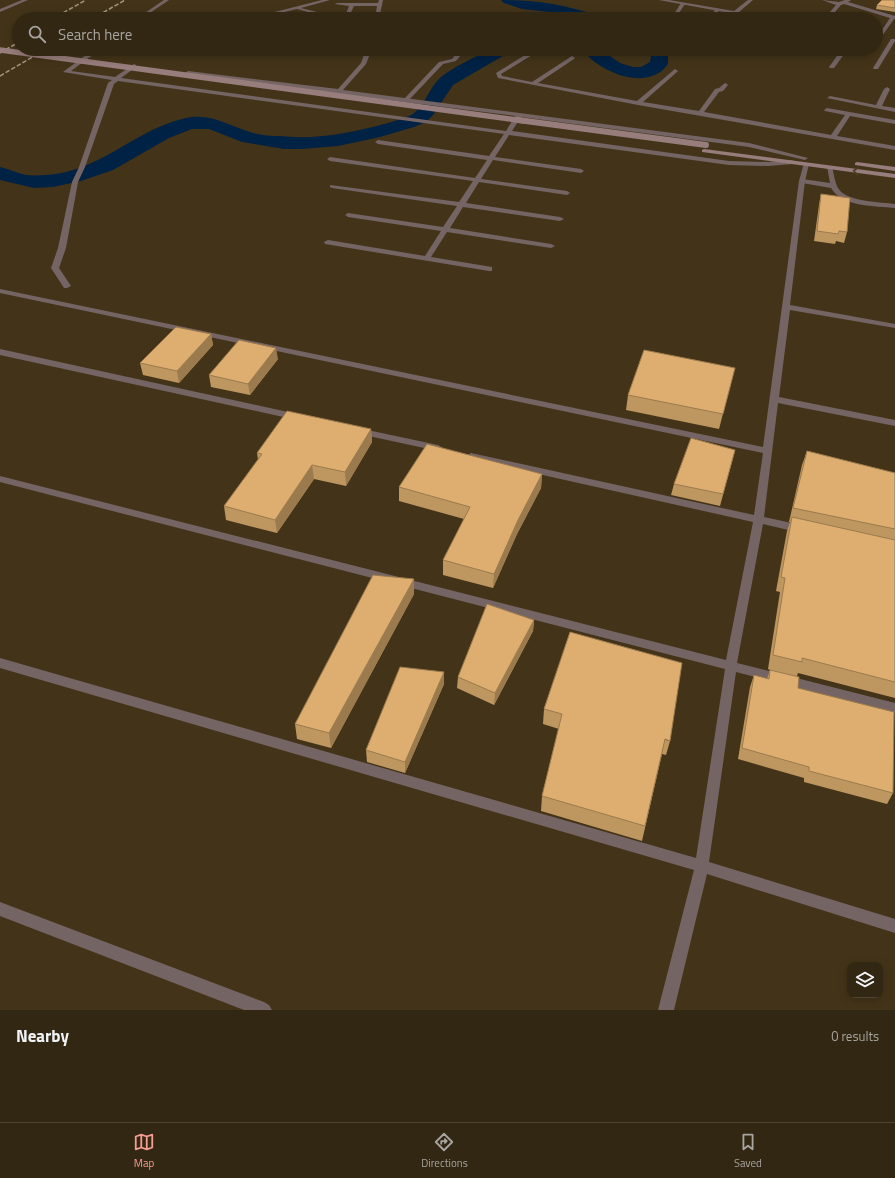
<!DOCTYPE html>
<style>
:root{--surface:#322713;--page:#3d3321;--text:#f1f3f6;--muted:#a8a5a0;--line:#4d4433;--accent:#f59c94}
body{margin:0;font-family:"Titillium Web",sans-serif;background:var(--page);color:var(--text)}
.controls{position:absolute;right:12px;bottom:12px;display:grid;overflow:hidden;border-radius:8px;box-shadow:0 2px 10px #0003}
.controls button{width:36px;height:36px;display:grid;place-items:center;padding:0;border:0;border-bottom:1px solid var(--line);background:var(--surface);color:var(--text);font:20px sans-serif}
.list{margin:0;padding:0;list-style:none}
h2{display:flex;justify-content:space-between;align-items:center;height:52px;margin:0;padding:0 16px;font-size:17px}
h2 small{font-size:13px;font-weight:400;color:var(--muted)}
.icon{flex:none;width:22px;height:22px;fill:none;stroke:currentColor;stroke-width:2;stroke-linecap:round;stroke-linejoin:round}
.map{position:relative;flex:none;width:895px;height:1010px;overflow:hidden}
.search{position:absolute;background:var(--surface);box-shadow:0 2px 10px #0003;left:12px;right:12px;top:12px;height:44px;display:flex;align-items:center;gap:10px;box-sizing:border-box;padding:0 14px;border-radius:22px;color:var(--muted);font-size:15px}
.sheet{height:112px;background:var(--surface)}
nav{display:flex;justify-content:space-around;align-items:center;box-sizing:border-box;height:56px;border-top:1px solid var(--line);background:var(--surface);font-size:11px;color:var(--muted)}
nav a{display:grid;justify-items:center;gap:2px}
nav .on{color:var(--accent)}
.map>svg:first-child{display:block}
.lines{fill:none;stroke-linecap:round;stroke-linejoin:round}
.river{fill:#002245;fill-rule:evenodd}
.service{fill:#756464;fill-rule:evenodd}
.minor{fill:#756464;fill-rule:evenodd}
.secondary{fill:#977d7c;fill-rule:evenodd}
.rail{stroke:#a39783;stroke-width:1.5;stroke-dasharray:4.5 2;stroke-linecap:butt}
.secondary-bridge-far1{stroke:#977d7c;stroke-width:5.5}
.secondary-bridge{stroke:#977d7c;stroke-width:6}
.wall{fill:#be965f}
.shaded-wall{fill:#9b7a4e}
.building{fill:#ddae6f;stroke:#9b7a4e}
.oneway{stroke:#503f28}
</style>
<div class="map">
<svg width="895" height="1010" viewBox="0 0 895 1010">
<rect width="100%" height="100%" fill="#433419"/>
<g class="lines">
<path class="river" d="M501,0C539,0 564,5 600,16L602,19H577L558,13L522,9L504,3Z
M490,49H510L508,53L453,85L433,115L426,122L414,127L380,137L338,146L302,149H284L242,142L209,129H192L169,138L113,170L81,181L53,187L34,188L0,180V167C9,169 17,173 26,175C36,176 47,175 56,174C106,166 139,128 186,118C212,113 226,125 250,132C259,135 270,136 280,136C315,140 351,133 384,124C394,121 404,119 413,114C425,105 429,88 440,78C451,68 476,57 490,49Z
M582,49H600L620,63L633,67H641L650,62L652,49H668V64C648,93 598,72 582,49Z"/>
<path class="service" d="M681,3L685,4L675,19H671Z
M715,9L719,10L715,19H711Z
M488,13L492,14L489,19H484Z
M460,49H466L456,61L443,64L408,101H404V99L439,62L452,59Z
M799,49H805L800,55H796L795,54Z
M827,166L832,167C834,174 835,183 838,188C846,202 881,202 895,204V208C876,206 842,207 831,188L802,183L799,181L802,179L830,183Z"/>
<path class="minor" d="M22,0H28L0,12V9Z
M164,0H169L141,19H136Z
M322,0H330L301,8L321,13L319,19H315V14L297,9L255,19H247Z
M379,0H383L379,19H375L377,6H354L348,19H344L349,6L335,4L337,3H378Z
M659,0H669L734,11L748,0H753L739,12L774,19H763L735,14Z
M822,0L839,2L845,0H851L848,2L895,16V19H894L880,39H876L890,18L844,4L841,5L829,19H824L836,5Z
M891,39H895V41L878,69H874L873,68Z
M98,49H106L94,54L71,71L115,77L134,64L136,65V67L121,78L506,131L515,116L188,75L185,73L188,71L338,89L361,63L366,49H372L366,64L343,90L749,143L808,158L805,160L749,147L521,117L512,131L729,161L768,162L792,160L795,162L792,164L768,166L729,165L509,135L495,157L581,169L584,171L581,173L493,160L481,179L567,191L570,193L567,195L479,182L466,203L560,217L564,219L560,221L463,207L450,228L551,244L555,246L551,248L447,232L431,257L492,267V271H489L325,244L324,242L328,240L425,256L441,231L348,217L345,215L348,213L443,227L457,206L332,188L330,187V185L459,202L473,181L330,161L327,159L330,157L475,178L487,160L378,144L375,142L378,140L489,156L504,134L118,81L114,84L85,167L78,182L66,248L59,268L71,286L67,288H64L51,268L58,248L72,182L79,167L108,83L112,80L63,72L90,52Z
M535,49H542L501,74L502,76L532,82L572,56L575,58L574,59L538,83L637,101L675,69L678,71L677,72L643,102L699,111L715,89L719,88L725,83L727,84L728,85L723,91L719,92L704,112L831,135L845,115L825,111L824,110L827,108L895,120V124L850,116L837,136L895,146V150L638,105L498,78L496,73Z
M842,49H848L834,68H830L829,67Z
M887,87L890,89L882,106L895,108V112L827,98L830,96L876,105L884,89Z
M804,163L809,164L805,181L790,305L895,324V328L790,310L779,397L895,420V426L778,403L764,517L801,525L805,526L806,529L805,532L801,533L763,524L737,663L895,703V713L736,672L709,862L895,919V933L707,874L674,1010H658L694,870L0,668V658L696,858L725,669L0,482V476L726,660L753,522L471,459L466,456L471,453L754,515L763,453L0,293V289L763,447L799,181Z
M0,349L297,414L302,417L297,420L0,355Z
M358,428L438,445L443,448L438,451L355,433L353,431Z
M0,902L264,1002L269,1005L272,1010H244L0,916Z"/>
<path class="secondary" d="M704,149L895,174V178L702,152V150Z
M857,162L895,167V171L855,165V163Z"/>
<path class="rail" d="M52,19L86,0
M92,19L125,0
M0,53L19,42
M0,76L46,49"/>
<path class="secondary-bridge-far1" d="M0,50L525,121"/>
<path class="secondary-bridge" d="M518,120L706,145"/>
</g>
<path class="wall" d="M895,0V12L876,9L877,5Z
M821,194L847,232L844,243L836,241L835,244L814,241L819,205Z
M211,334L213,345L179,383L143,375L140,363Z
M278,359L250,395L211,387L209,375Z
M731,383L719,429L626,410L628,395Z
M371,429L372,442L346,486L314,479L277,533L226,520L224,506L258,460L257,453Z
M735,450L720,506L671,495L674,484Z
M807,451L895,473V698L798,673L797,676L798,688L893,793L887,804L804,782V778L738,759L750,687L754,675L767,679L770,670L768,669L780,592L776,591L787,531L790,522H789L802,465Z
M542,474L541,488L517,534L493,588L443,575V560L464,519L399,501V487Z
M414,579V594L331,748L297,739L295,724Z
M534,620L533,631L494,705L457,688L458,677Z
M444,672V684L405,773L367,762L366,750Z
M544,709L670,741L666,755L662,754L642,841L541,811L542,796L559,729L543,724Z"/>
<path class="shaded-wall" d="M211,334L213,345L179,383L177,371Z
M276,348L278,359L250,395L248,384Z
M371,429L372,442L346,486L345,472Z
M312,465L314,479L277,533L275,520Z
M542,474L541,488L517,534L493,588L494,574L518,520Z
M414,579V594L331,748L329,733Z
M534,620L533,631L494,705L495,693Z
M444,672V684L405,773V762Z"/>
<path class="building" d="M882,0H895V8L877,5Z
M821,194L850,198L847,232L839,231L838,234L817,231Z
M176,327L211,334L177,371L140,363Z
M239,340L276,348L248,384L209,375Z
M644,350L735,368L723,414L628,395Z
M287,411L371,429L345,472L312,465L275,520L224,506L262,454L257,453Z
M691,438L735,450L723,494L674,484Z
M427,444L542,474L518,520L494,574L443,560L470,507L399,487Z
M807,451L895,473V529L793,508Z
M792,517L895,540V682L802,658V662L773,655L785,578L781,577Z
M373,575L414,579L329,733L295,724Z
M487,604L534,620L495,693L458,677Z
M570,632L682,663L670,741L665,739L645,826L542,796L562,714L544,709Z
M400,667L444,672L405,762L366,750Z
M770,670L799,677L798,688L894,712L893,793L809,771V767L742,748L754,675L769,679Z"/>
<defs><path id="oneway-chevron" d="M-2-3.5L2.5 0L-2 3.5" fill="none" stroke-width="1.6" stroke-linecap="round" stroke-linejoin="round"/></defs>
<use class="oneway" href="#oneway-chevron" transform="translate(856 171) rotate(-173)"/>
</svg>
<div class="controls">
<button><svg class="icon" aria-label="layers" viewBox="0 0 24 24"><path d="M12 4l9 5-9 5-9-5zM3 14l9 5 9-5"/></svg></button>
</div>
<div class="search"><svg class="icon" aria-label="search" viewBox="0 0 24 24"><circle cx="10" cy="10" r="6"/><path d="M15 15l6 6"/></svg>Search here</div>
</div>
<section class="sheet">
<h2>Nearby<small>0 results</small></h2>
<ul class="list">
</ul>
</section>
<nav>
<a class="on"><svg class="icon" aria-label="map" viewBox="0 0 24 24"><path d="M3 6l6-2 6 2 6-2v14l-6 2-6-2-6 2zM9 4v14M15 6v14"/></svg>Map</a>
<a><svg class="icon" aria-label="directions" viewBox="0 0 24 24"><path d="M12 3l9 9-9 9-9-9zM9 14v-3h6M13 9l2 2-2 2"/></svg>Directions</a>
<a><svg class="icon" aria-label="saved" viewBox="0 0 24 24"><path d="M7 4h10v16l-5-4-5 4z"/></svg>Saved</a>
</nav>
